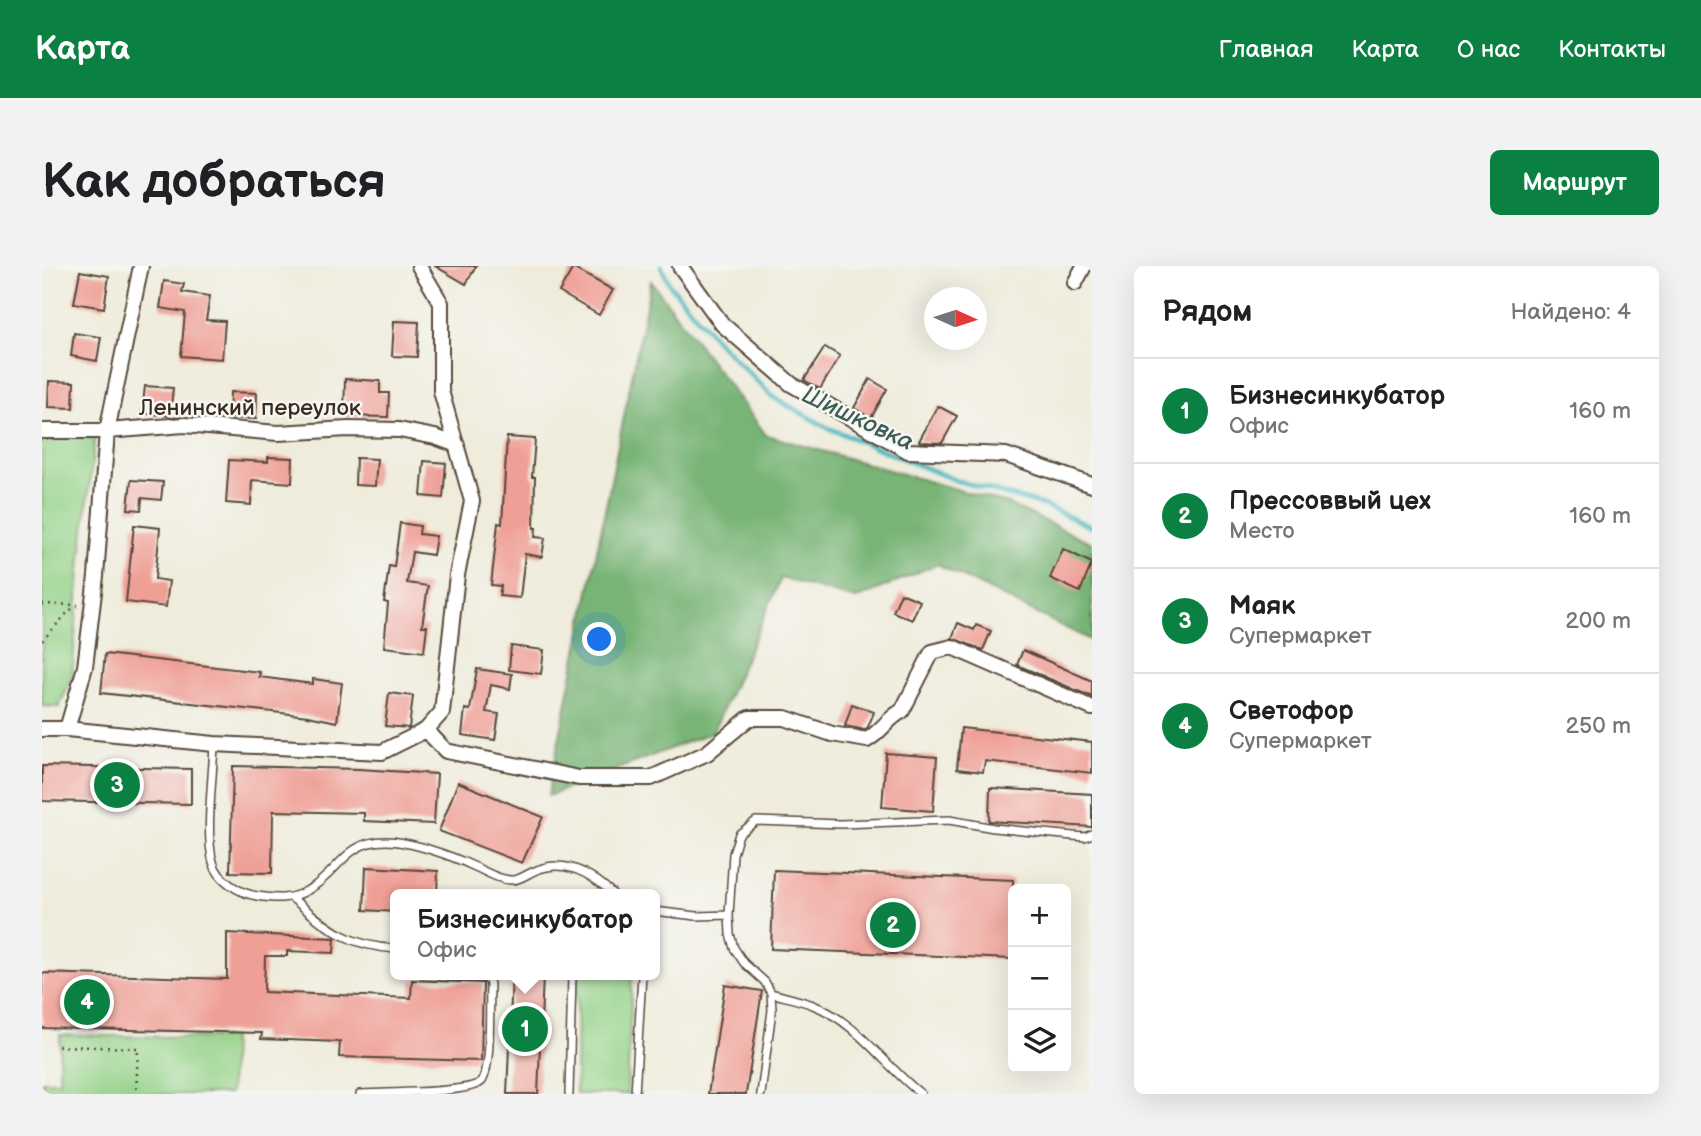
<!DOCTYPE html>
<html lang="ru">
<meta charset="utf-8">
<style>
:root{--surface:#fff;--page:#f2f2f2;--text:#202124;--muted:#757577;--line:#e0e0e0;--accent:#0b8043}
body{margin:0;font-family:"Balsamiq Sans",sans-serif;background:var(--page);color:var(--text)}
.controls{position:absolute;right:21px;bottom:21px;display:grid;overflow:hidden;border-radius:10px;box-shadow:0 7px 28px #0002}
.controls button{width:63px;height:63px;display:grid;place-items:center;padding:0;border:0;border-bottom:2px solid var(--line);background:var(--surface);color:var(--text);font:35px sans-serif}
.compass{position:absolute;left:882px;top:21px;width:63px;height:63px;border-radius:50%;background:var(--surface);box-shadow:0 7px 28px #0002;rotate:93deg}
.you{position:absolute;left:558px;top:374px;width:24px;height:24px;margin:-18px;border:5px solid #fff;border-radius:50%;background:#1a73e8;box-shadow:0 0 0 10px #1a73e833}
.badge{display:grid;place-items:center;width:46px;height:46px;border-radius:50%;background:var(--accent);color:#fff;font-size:23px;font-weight:700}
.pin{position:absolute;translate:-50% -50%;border:4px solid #fff;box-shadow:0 2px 7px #0006}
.popup{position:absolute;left:348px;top:623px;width:270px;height:91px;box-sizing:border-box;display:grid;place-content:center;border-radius:10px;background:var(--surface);filter:drop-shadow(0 2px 5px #0005);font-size:23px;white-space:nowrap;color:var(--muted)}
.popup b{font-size:26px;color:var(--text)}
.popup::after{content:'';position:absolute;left:50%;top:100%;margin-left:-14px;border:14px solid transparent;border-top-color:var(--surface)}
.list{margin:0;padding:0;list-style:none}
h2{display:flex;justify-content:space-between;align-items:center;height:91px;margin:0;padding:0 28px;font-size:30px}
h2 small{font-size:23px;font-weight:400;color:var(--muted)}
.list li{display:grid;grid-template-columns:46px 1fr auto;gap:21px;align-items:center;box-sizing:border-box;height:105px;padding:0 28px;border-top:2px solid var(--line)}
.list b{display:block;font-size:26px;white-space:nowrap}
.list p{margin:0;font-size:23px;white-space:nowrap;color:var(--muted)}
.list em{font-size:23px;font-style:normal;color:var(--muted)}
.icon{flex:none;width:38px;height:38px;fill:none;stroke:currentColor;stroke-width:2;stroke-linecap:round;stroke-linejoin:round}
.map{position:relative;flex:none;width:1050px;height:828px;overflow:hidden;border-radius:10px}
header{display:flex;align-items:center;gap:42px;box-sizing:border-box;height:98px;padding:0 35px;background:var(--accent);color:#fff}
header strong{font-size:33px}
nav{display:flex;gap:38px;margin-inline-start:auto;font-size:24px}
.intro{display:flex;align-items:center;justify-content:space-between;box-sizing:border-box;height:168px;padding:0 42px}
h1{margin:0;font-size:49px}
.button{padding:18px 32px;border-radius:10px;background:var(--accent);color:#fff;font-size:24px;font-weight:700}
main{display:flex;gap:42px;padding:0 42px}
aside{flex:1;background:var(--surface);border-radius:10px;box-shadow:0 7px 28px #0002}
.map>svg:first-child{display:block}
.green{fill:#94d288;stroke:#687e53;stroke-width:2}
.forest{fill:#77b474;stroke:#596f49;stroke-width:2}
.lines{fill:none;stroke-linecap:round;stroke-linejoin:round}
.stream{stroke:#49b8c0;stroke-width:5}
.building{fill:#ef9f95}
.lane-casing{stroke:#56473a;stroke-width:10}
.street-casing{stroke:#56473a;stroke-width:18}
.path{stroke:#56473a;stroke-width:2.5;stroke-dasharray:2 5;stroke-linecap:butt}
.lane{stroke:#fff;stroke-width:7}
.street{stroke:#fff;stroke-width:14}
.labels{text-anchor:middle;stroke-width:5;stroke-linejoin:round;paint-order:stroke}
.street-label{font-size:23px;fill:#3b2a1e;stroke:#f6f6f2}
.water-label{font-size:24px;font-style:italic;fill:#405c57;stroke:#f6f6f2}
</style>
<header>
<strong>Карта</strong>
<nav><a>Главная</a><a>Карта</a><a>О нас</a><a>Контакты</a></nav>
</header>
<div class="intro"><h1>Как добраться</h1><a class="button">Маршрут</a></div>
<main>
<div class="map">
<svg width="1050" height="828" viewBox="0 0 1050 828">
<rect width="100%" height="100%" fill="#f6f6f2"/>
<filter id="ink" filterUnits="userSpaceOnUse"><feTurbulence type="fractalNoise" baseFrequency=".0143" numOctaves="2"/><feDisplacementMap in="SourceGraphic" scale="14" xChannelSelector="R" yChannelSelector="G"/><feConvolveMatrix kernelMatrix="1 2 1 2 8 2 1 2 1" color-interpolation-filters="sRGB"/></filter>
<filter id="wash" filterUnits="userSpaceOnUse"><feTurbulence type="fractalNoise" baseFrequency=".00686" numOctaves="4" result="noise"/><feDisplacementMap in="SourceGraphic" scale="28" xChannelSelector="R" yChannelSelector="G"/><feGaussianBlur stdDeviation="1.57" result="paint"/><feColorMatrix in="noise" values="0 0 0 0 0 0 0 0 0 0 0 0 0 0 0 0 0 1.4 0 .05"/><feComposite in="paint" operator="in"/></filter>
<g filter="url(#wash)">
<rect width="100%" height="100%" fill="#efecdb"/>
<path class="green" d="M0,169L53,171L39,291L30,411L17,441L0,440Z
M535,709H590L585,828H534Z
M18,769L190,772L188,828H0V815H17Z"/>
<path class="forest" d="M609,15L724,169L966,238L1050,277V375L895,298L814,333L739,312L671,466L506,530Z"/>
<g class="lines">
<path class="stream" d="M619,0L628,19L676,76L731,131L784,161L913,214L1001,239L1050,261"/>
</g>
<g id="blocks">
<path class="building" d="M393,0H434L424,18Z
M531,2L571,24L557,49L517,26Z
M38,5L67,10L62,42L32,37Z
M122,15L142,18L140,26L168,30L164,54L183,55L180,93L139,90L143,46L118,42Z
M352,55L377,56L375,91L350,90Z
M32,67L59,71L55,95L29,90Z
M783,81L798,90L778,123L762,114Z
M303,113L338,115V127H347L346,151L302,150Z
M828,113L845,123L829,152L812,142Z
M7,115L32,116L31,142L6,141Z
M103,120L131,122L128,150L100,147Z
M188,126L215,127L214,153L187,152Z
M896,140L915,150L900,177L879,176L877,175Z
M465,171L493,173L490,211H493L492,262H494L493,271L503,272L500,291L483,288L478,332L457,330L459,320L449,319L456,257L460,258Z
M226,191L251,192L250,217L210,214L209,239L184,237L187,194L226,196Z
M314,192L335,193L333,220L313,219Z
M382,195L404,197L401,232L379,230Z
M89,214L121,216L119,234L100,232L99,244L86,243Z
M358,257L378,260L377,268L394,270L391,289L370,286L365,317L386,320L380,360H385L382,386L342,381L346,337L342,336L347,300L352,301Z
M92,259L118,262L113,313L127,315L124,341L84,336Z
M1021,283L1050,297L1038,326L1008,312Z
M859,327L878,335L870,354L851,346Z
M916,357L932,364L934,359L949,365L941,384L910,372Z
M469,380L502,384L499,408L467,404Z
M981,384L1050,415V431L975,399Z
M63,388L218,406L217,411L271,418V413L300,417L295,456L266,450L59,427Z
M435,403L470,408L468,423L449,419L444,446L457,448L453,474L420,469L423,443L428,444Z
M347,427L371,430L367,462L343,460Z
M810,438L832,446L826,461L823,464L803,460Z
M919,462L1050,476V507L943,495L941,506L915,503Z
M844,487L895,491L891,545L840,541Z
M0,500L149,503V538L0,535Z
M191,500L317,503L395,508L392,558L322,555V547L231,545L230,607L188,606Z
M416,516L501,551L480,597L397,565Z
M948,522L1050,528V561L947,555Z
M324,601L396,605L395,628H354V646L322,644Z
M732,604L971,614V693L729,683Z
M185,667L293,672L292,687L245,685V690H223L222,726L369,732L370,714L441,717L439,795L297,791L298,776L219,773L220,767L0,762V707L185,713Z
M470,709H501L496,828H465Z
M683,719L720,725L704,828H666Z"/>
</g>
</g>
<g filter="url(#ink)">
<use href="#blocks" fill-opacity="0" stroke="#56473a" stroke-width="2"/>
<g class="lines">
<defs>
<path id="lane" d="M172,479C171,509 163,569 171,596C176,614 197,627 215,630C234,633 249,634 266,624C297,607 302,575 344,575C368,575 410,590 431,600C443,605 458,615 471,614C478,614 488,606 495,604C524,592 550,608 571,628
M250,632C286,662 305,680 354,683
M612,645L654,650L687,649
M729,727C743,731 758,734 771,739C815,756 843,800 879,828
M318,828C341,826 429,828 440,815C450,801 447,737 448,718L444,709
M527,828L530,709
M593,828L600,709
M719,828L730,744L729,727L723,716L702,697L692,682L688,668L687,649L691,588L697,568L714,555L799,558L907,554L952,562L1031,570L1043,571L1050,568"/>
<path id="street" d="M377,0L399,37V125L430,235L415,309L400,446L384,464
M638,0L680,58L749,118L866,185L964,189L1050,219
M1033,17L1042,0
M0,165H65L142,159L236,167L306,163L357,164L393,171L415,179
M0,463H25L172,478L340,486L384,464L404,485L537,512H609L665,487L707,452H743L790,468L825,474C839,466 846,452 860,445L890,386L910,381L1050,442
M25,463L43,401L54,310L65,165L99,0"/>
</defs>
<use href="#lane" class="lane-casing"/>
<use href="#street" class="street-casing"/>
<path class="path" d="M0,338L36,339
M0,375L28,344L35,341
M16,780L96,782L94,828"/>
<use href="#lane" class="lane"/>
<use href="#street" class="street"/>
</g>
</g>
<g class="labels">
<g class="street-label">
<text x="208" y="149">Ленинский переулок</text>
</g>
<g class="water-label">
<text transform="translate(816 152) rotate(25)" y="8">Шишковка</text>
</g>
</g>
</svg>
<div class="controls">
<button>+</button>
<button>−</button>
<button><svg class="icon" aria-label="layers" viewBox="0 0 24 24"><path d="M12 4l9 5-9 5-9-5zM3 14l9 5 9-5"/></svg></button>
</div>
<svg class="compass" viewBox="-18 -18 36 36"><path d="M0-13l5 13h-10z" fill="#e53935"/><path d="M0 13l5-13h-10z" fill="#757577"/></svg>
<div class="you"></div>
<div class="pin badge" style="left:483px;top:763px">1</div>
<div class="popup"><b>Бизнесинкубатор</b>Офис</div>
<div class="pin badge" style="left:851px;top:659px">2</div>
<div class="pin badge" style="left:75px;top:519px">3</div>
<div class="pin badge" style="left:45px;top:736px">4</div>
</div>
<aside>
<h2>Рядом<small>Найдено: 4</small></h2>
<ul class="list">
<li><span class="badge">1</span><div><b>Бизнесинкубатор</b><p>Офис</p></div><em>160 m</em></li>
<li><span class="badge">2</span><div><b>Прессоввый цех</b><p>Место</p></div><em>160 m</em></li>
<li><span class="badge">3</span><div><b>Maяк</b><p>Супермаркет</p></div><em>200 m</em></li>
<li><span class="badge">4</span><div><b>Светофор</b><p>Супермаркет</p></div><em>250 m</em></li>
</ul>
</aside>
</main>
